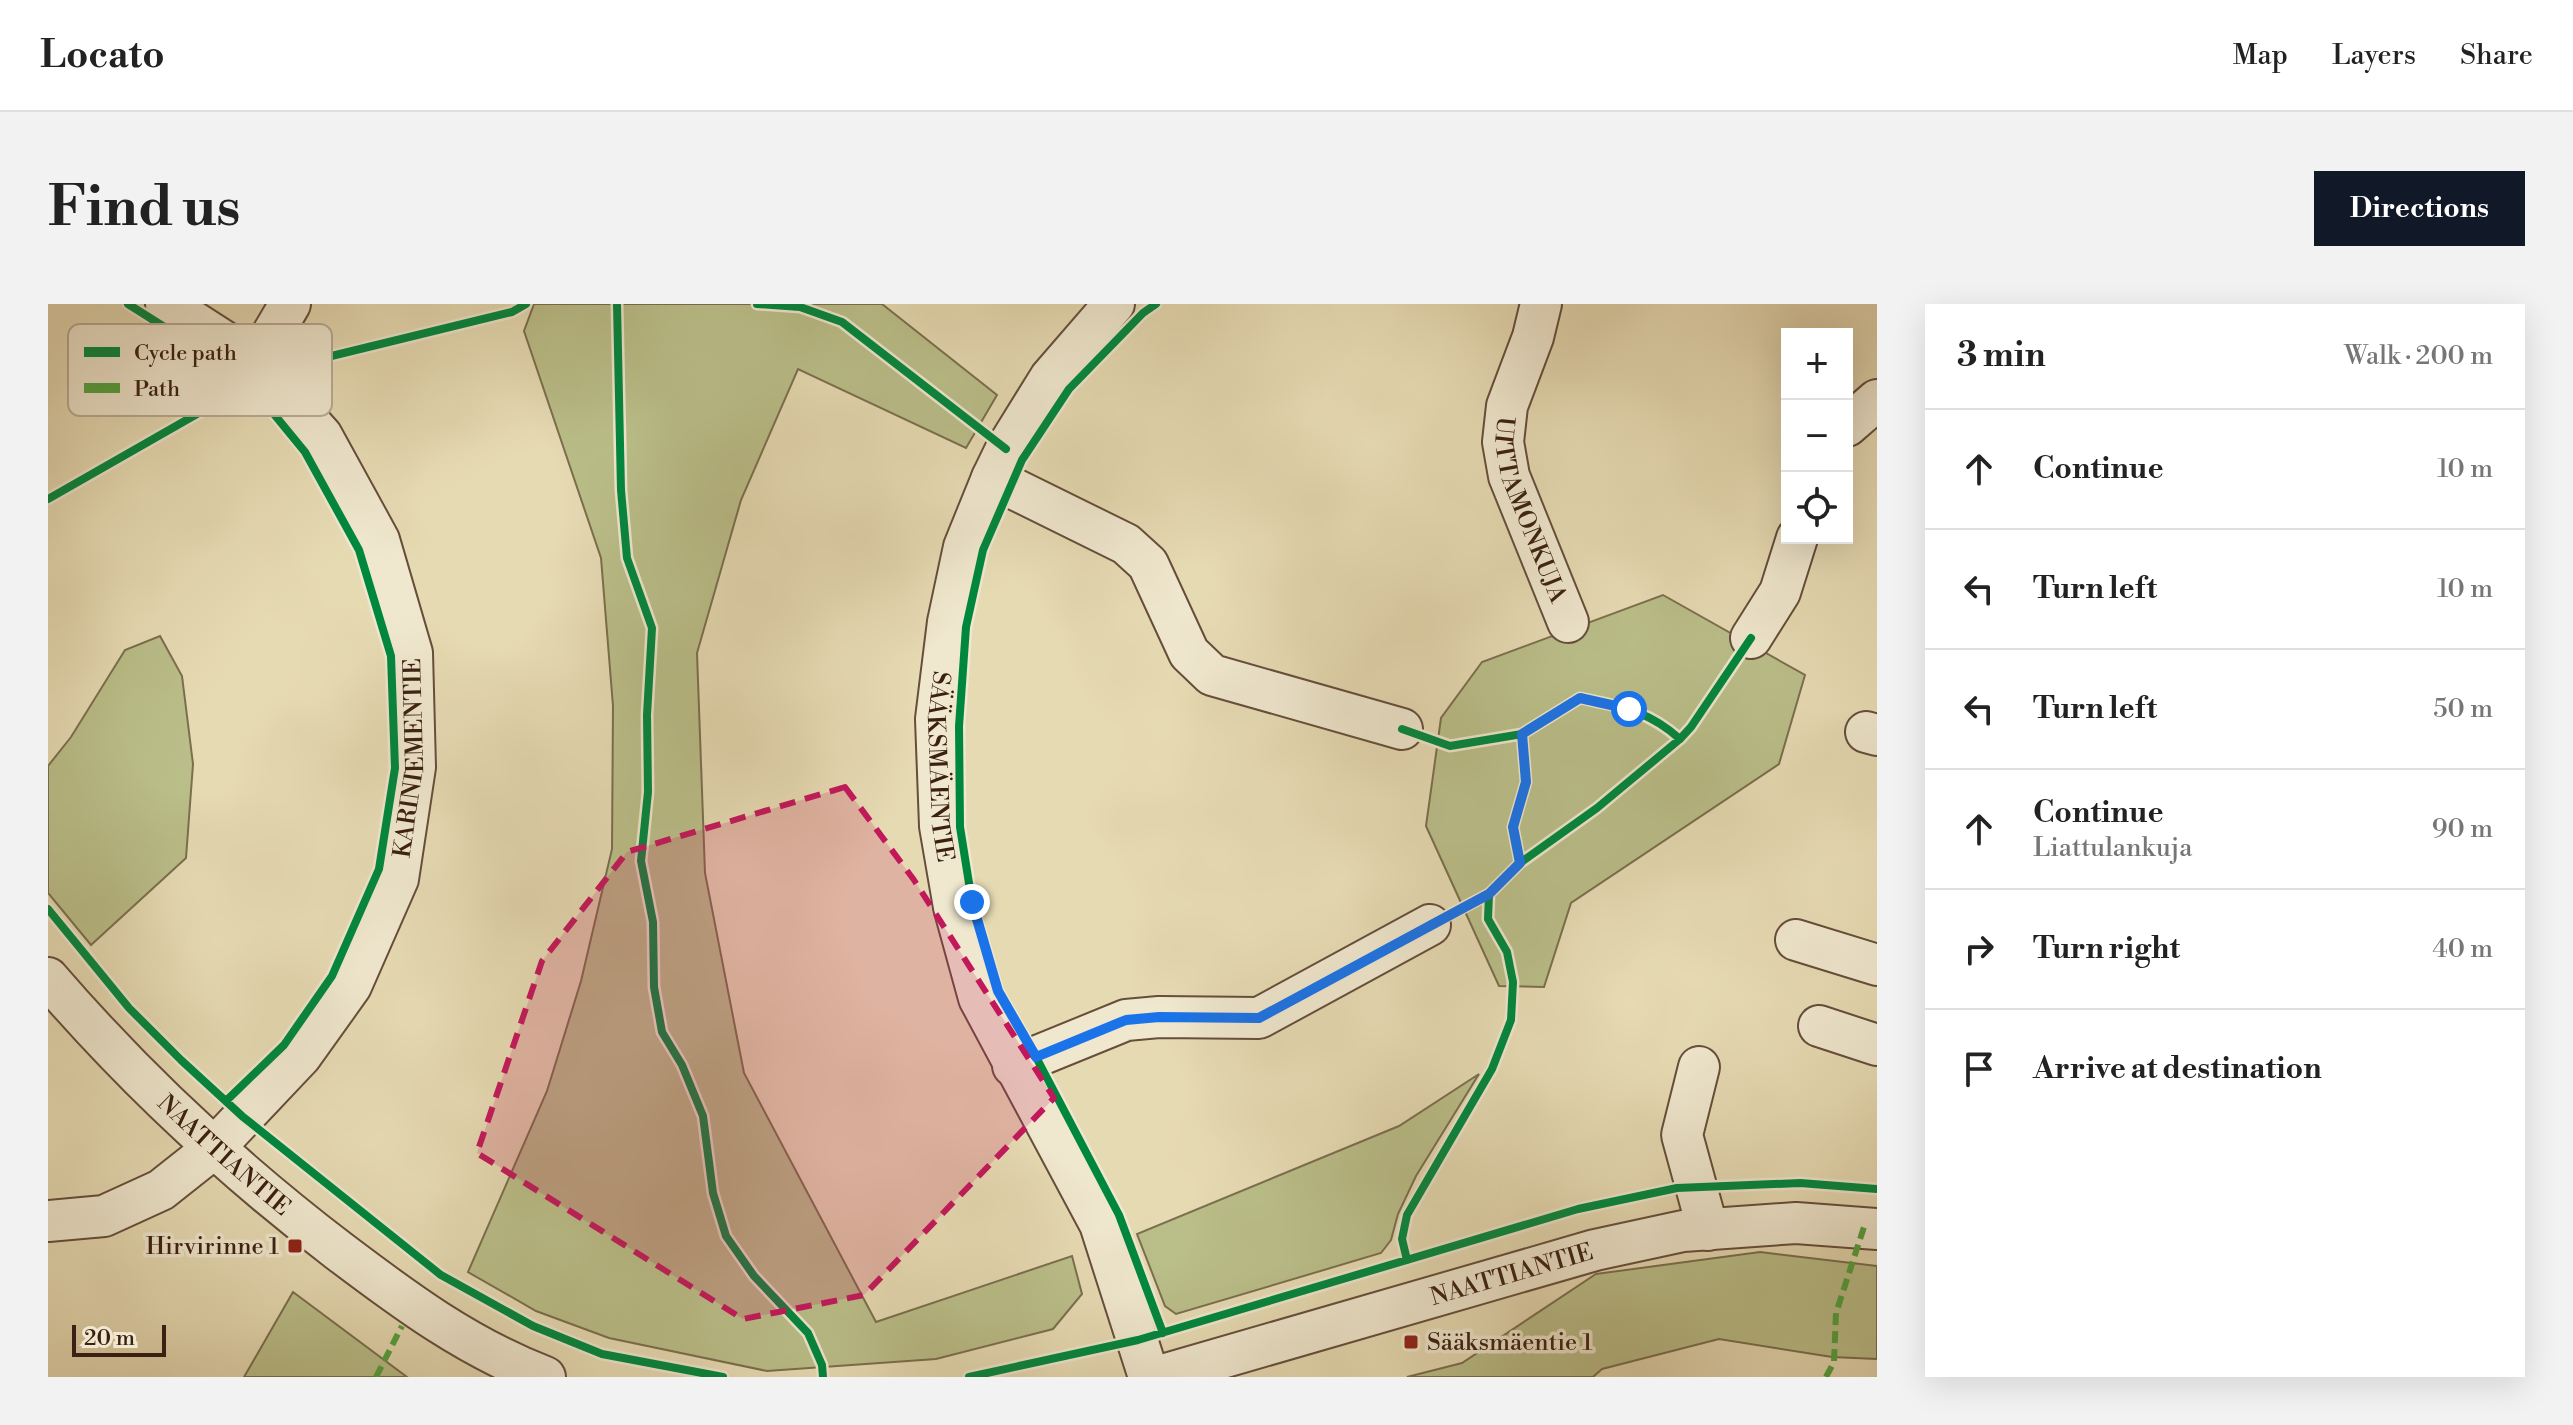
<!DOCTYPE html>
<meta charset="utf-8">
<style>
:root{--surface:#fff;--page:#f2f2f2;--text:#222;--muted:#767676;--line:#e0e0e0;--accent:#111827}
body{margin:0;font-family:"Libre Bodoni",serif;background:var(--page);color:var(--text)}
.controls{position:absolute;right:24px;top:24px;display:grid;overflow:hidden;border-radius:0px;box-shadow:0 8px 32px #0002}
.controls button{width:72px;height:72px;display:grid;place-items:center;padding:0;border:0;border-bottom:2px solid var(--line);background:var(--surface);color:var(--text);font:40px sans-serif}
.scale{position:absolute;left:24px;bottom:20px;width:94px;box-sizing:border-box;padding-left:8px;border:4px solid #3b2013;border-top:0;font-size:22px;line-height:28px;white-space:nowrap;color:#3b2013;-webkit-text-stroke:6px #efe7ce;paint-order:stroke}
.stop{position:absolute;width:24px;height:24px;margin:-18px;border:6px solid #1a73e8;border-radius:50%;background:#fff}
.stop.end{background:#1a73e8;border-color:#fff;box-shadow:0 2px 8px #0008}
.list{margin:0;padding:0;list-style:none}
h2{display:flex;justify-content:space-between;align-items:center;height:104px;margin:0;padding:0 32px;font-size:34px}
h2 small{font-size:26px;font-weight:400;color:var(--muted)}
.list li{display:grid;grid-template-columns:52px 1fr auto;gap:24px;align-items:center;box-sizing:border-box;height:120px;padding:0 32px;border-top:2px solid var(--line)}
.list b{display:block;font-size:30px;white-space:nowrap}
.list p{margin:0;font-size:26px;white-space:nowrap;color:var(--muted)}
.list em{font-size:26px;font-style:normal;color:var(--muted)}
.icon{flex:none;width:44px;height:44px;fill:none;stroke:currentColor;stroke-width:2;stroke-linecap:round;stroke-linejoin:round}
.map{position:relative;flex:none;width:1829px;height:1073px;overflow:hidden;border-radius:0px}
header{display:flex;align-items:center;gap:48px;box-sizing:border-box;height:112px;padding:0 40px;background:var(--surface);border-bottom:2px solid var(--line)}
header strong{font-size:38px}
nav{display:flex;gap:44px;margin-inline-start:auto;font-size:28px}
.intro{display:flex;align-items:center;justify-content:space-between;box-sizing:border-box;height:192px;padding:0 48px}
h1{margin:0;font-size:56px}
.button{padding:20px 36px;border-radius:0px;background:var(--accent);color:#fff;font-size:28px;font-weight:700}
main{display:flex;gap:48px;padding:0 48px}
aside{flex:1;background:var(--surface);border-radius:0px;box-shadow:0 8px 32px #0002}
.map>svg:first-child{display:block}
.green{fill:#babe89;stroke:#7a6f4e;stroke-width:2}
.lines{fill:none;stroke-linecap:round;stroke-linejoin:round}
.minor-casing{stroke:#664e3b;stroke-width:44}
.minor{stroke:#efe7ce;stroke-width:40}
.quiet{stroke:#54a23f;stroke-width:6;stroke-dasharray:12 6;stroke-linecap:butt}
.cycleway-casing{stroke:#efe7ce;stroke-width:13}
.cycleway{stroke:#00873e;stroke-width:8}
.route{stroke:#1a73e8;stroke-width:10}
.marked{fill:#c2185b;fill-opacity:0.2;stroke:#c2185b;stroke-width:6;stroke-dasharray:16 10;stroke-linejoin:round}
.poi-dot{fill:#8f2418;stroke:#efe7ce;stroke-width:3}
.labels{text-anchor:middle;stroke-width:7;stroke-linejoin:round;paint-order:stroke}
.street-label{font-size:24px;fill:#3b2013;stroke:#efe7ce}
.poi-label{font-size:24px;fill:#3b2013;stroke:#efe7ce;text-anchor:end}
.key{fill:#efe7ce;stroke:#b9ab96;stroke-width:2}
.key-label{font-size:22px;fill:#3b2013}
</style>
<header>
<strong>Locato</strong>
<nav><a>Map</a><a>Layers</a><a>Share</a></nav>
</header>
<div class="intro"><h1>Find us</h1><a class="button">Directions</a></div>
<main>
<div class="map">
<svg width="1829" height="1073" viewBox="0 0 1829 1073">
<rect width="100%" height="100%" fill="#e6dab3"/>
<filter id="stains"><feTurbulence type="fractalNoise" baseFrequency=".0025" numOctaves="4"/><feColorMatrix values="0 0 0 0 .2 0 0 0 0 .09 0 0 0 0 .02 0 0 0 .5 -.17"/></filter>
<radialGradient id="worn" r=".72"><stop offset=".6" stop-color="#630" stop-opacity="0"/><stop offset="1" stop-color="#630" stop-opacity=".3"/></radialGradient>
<path class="green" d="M486,0H834L949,91L918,144L750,65L693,196L649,349L657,569L696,769L828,1018L1024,952L1034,990L1005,1025L888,1055L719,1067L561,1034L488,1007L420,968L499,787L533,677L564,545L565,402L553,254L476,27Z
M1615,291L1757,371L1731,460L1523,599L1496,683L1451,682L1378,522L1393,414L1434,358Z
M112,332L134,372L145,460L138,554L43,641L0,589V462L23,433L77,346Z
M1431,770L1368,872L1350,910L1343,936L1333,949L1128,1010L1117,1002L1089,930L1351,822Z
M1712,948L1829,962V1055L1784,1053L1671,1035L1554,1065L1545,1073H1359L1414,1059L1548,970Z
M245,988L359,1073H196Z"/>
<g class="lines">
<defs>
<g id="minor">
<path id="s1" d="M1066,0L1002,74L958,145L944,174L916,243L900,318L888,415L892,522L906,603L931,694L1052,920L1101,1073"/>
<path id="s2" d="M1493,0L1485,33L1459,102L1455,138L1461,172L1520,318"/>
<path d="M208,58L242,0"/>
<path d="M1799,122L1829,96"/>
<path d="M944,174L1078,240L1100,260L1141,349L1164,371L1354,425"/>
<path d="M1703,334L1732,288L1749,234"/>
<path d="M1818,428L1829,431"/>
<path d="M1748,636L1829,661"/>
<path id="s3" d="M0,674C87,775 185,866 291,947C357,997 419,1043 497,1073"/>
<path d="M1771,722L1829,741"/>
<path d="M965,762L1078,716L1111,713L1211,714L1382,621"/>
<path d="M1651,763L1634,831L1660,926"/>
<path id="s4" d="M0,917L56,912L113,886L166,844L253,752L303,682L350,575L367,463L364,349L331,236L274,132L208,58L118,0"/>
<path id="s5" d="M1108,1073L1547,946L1635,927L1748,919L1829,925"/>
</g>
</defs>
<use href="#minor" class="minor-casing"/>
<use href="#minor" class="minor"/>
<path class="quiet" d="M328,1073L354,1022
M1778,1073L1786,1058L1788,1009L1816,923"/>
<defs>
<path id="cycleway" d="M80,0L156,48L216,98L257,148L311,246L343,352L347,464L331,565L284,672L236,741L178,797
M569,0L573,186L579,254L604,324L599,411L600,488L593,557L605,618L606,683L614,728L634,761L655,812L665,889L678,932L706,972L760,1029L774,1061L775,1073
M709,0L752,3L794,18L958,145
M1108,0L1095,9L1021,85L974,156L935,246L918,323L911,422L912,523L924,598L950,687L988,753L1071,911L1115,1029
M216,98L263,57L464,8L478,0
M0,195L170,98L190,77
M1354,425L1402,442L1474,430
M1632,435C1599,406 1574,403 1532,394L1474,430L1478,478L1465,523L1472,559L1549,504L1632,435L1643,423L1703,334
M0,605L81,704L133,756L194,812L393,971L485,1022L554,1050L675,1073
M1382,621L1441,590L1472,559
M1359,956L1354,935L1359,911L1444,765L1463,716L1465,678L1459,648L1440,615L1441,590
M921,1073L1090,1036L1530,905L1629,884L1752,879L1829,885"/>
</defs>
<use href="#cycleway" class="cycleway-casing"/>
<use href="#cycleway" class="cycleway"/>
</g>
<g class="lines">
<path class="route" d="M924,598L950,687L988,753L1078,716L1111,713L1211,714L1441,590L1472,559L1465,523L1478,478L1474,430L1532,394L1581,405"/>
</g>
<path class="marked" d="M797,483L866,576L1006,794L816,991L695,1015L429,849L494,657L579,548Z"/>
<g class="poi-dot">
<rect x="239" y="934" width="16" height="16" rx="4"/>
<rect x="1355" y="1030" width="16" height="16" rx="4"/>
</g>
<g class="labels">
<g class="street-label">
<text dy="8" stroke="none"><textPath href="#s2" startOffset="216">UITTAMONKUJA</textPath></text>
<text dy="8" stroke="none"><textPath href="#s4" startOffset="638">KARINIEMENTIE</textPath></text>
<text dy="8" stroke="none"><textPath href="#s1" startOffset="510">SÄÄKSMÄENTIE</textPath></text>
<text dy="8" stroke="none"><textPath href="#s3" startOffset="250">NAATTIANTIE</textPath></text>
<text dy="8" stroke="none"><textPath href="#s5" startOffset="370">NAATTIANTIE</textPath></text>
</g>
<g class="poi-label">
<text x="231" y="950">Hirvirinne 1</text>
<text x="1379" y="1046" text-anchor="start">Sääksmäentie 1</text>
</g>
</g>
<rect x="20" y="20" width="264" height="92" rx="12" class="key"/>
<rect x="36" y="43" width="36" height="10" fill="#00873e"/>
<rect x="36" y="79" width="36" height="10" fill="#54a23f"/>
<g class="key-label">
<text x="86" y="56">Cycle path</text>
<text x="86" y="92">Path</text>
</g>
<rect width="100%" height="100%" filter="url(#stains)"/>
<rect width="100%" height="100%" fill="url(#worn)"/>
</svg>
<div class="controls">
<button>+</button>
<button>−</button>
<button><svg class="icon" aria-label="locate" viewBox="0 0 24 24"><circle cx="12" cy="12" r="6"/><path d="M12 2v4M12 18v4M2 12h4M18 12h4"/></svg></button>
</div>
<div class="scale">20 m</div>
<div class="stop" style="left:1581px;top:405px"></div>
<div class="stop end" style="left:924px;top:598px"></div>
</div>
<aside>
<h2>3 min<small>Walk · 200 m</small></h2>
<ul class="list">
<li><svg class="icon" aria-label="ahead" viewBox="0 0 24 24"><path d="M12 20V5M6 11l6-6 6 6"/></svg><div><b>Continue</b></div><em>10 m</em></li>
<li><svg class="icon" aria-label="left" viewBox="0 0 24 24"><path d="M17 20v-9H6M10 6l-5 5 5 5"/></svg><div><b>Turn left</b></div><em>10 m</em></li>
<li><svg class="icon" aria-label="left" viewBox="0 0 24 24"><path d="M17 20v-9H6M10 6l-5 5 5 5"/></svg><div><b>Turn left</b></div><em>50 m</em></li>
<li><svg class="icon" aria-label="ahead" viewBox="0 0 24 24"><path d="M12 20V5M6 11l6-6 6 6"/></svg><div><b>Continue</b><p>Liattulankuja</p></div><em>90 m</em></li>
<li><svg class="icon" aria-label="right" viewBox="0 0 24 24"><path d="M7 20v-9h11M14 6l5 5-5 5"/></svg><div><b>Turn right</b></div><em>40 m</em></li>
<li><svg class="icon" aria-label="arrive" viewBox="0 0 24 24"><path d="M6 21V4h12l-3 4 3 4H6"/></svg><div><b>Arrive at destination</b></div></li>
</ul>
</aside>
</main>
